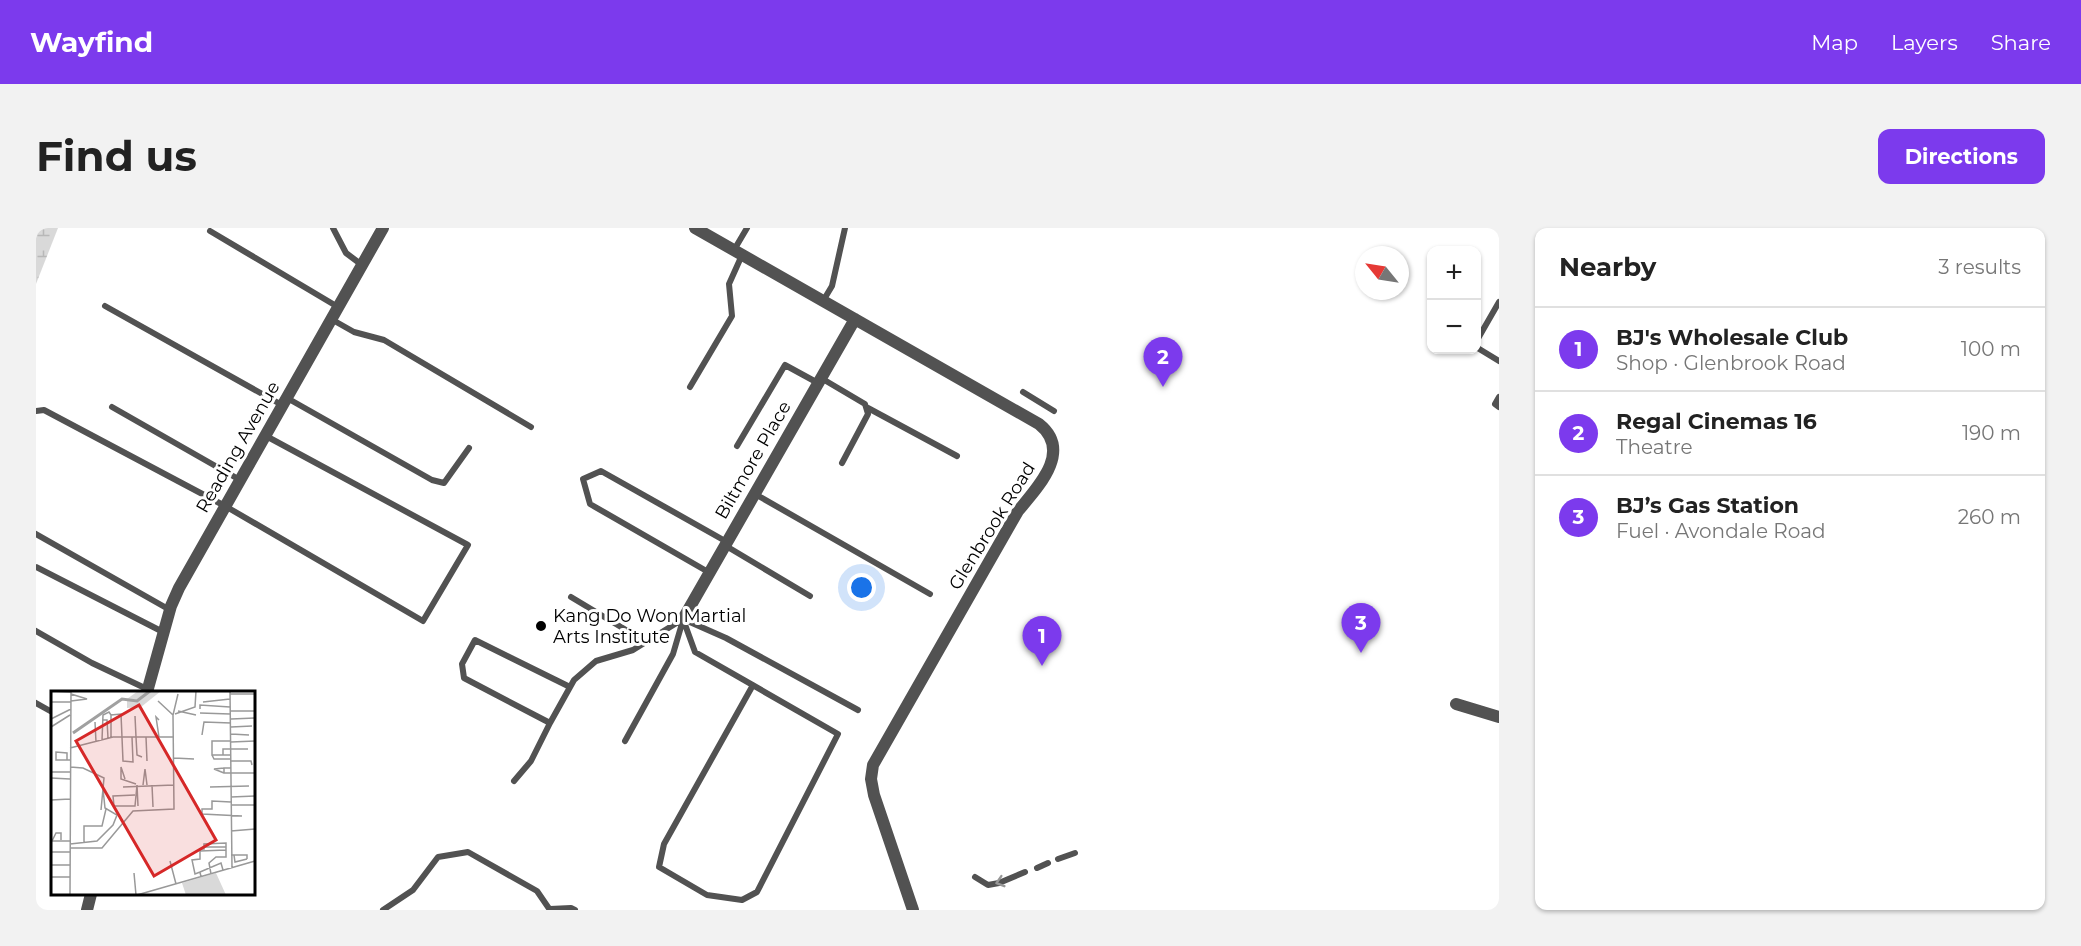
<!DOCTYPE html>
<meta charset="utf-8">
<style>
:root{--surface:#fff;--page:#f2f2f2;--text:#222;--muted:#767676;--line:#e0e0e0;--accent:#7c3aed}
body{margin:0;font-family:Montserrat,sans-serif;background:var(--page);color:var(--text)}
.controls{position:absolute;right:18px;top:18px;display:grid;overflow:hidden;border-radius:12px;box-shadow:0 2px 4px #0004}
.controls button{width:54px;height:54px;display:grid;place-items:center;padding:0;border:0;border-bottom:2px solid var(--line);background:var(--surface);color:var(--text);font:30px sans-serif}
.compass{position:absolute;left:1319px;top:18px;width:54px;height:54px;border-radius:50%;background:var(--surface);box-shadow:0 2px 4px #0004;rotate:300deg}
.you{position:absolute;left:826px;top:360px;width:21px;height:21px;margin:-15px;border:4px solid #fff;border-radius:50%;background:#1a73e8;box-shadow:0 0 0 9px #1a73e833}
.badge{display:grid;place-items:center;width:39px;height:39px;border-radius:50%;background:var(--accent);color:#fff;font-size:20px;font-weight:700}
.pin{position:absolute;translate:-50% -50px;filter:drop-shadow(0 2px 3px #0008)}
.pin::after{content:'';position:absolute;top:32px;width:21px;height:18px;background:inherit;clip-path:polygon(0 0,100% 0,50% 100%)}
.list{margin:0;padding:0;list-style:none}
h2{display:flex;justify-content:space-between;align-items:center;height:78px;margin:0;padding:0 24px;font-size:26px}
h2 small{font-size:20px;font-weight:400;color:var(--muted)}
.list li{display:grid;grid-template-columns:39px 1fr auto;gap:18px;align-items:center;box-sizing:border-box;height:84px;padding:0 24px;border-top:2px solid var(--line)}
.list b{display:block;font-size:22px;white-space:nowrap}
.list p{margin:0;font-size:20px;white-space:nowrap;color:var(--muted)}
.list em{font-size:20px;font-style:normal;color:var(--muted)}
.map{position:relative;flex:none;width:1463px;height:682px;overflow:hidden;border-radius:12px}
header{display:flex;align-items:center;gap:36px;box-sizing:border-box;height:84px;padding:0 30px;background:var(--accent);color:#fff}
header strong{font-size:28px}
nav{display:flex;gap:33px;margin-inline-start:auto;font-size:21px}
.intro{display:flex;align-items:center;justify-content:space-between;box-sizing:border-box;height:144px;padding:0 36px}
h1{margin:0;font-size:42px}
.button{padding:15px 27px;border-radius:12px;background:var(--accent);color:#fff;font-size:21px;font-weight:700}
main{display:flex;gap:36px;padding:0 36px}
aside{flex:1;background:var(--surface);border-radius:12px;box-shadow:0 2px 4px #0004}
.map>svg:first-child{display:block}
.wetland{fill:url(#wetland-marsh)}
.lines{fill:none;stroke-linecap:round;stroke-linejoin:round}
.lane{stroke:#525252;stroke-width:6}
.street{stroke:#525252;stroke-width:12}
.oneway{stroke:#979797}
.poi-dot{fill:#000;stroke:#fff;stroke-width:2}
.labels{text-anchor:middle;stroke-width:6;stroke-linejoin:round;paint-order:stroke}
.street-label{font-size:18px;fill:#000;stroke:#fff}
.poi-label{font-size:18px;fill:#000;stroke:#fff;text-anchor:start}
.inset-river{fill:none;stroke:#a0a0a0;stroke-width:3}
.inset-road{fill:none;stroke:#999;stroke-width:1.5}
.view{fill:#d62828;fill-opacity:0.15;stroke:#d62828;stroke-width:3}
.inset-edge{fill:none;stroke:#000;stroke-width:3}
</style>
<header>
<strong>Wayfind</strong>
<nav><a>Map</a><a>Layers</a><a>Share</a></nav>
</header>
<div class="intro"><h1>Find us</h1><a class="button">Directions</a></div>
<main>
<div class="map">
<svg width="1463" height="682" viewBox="0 0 1463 682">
<defs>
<pattern id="wetland-marsh" width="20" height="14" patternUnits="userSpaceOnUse" patternTransform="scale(1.5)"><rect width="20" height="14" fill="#d9d9d9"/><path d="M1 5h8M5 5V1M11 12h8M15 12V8" fill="none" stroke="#b8b8b8"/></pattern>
</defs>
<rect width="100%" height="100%" fill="#fff"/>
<path class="wetland" d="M0,0H22L0,56Z"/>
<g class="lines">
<path class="lane" d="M297,0L310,25L326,37
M174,3L302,79
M698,22L711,0
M787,73L796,58L809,0
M69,78L246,177
M295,91L318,104L348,112L495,199
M1440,114L1463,74
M1440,119L1463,133
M785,150L829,176L832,186L806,235
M654,159L696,88L693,56L706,27
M987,164L1018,183
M1463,169L1459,176L1463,179
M251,170L396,252L408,255L433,220
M76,179L204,252
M832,180L921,228
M0,183L8,182L189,278L387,393L432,317L230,208
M701,218L749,137L782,155
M719,266L894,366
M0,306L134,382
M690,318L774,368
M0,339L127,404
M674,345L554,276L547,251L565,243L691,314
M535,369L610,414
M647,391L659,424L802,506L721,664L706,672L671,667L623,639L628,616L717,457
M647,391L690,410L822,482
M0,403L56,435L111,461
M534,459L439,412L426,436L428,450L514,495L538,452L560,433L597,422L647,391
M0,475L16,484
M589,513L637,426L647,392
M478,553L495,533L514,495
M1022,631L1039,625
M1001,640L1012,635
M939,649L952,657L963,655L989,644
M514,681L535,680L539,682
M347,682L377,662L402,629L432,624L501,663L514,682"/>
<path class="street" d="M659,0L1003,196C1037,223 1002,259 982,283L837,537L835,551L838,567L877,682
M647,391L819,91
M111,464L135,378L143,360L347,0
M1420,476L1463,489
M51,682L55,666"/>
</g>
<defs><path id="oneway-chevron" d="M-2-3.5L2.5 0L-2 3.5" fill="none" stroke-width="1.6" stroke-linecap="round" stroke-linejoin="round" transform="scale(1.5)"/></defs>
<use class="oneway" href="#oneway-chevron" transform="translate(964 654) rotate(163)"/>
<circle class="poi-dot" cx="505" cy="398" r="6"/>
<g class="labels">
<g class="street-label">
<text transform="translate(202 219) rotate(-60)" y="6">Reading Avenue</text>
<text transform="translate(717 232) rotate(-60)" y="6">Biltmore Place</text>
<text transform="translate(956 298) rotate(-58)" y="6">Glenbrook Road</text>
</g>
<g class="poi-label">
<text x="517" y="394">Kang Do Won Martial<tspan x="517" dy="21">Arts Institute</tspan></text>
</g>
</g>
<g transform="translate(15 463)">
<rect width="204" height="204" fill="#fff"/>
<path d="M87,0H110L90,16L76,17V8Z" fill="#d9d9d9"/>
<path d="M165,182L175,204H135L131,192Z" fill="#d9d9d9"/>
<path class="inset-river" d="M22,42L71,8L86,10L99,0"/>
<path class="inset-road" d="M0,0L20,1M179,0L181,177M179,3H204M20,10L36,8L20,3M107,10L122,24M0,11H20M152,11L179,8M149,18V14L179,16M127,20L145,24M179,20H204M149,22L179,23M124,23L144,16L145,0M84,25L85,46M0,28L20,18M180,28L204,27M52,29H56L57,47M108,29L105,26L108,46M44,31L45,51M0,36L19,24M180,36L201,35M180,43L198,44M151,44L153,31L180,32M85,46L86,64L91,66M95,46L96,70M60,47V24L70,23L72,70L82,71L81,46M51,49L52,24L58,21L60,24M180,50H161V64H180M180,51L204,50M19,57L62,46H123M161,64L163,68H180M172,64V58H197M123,67L143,68M16,69V62L5,61V69H19M180,70H200L201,74M19,76L32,77L53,87L50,119M173,77L163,78L173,82M180,77H173V82H204M0,81H19M0,87L19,88M74,88L70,76V88L85,93M86,94L87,115M92,94L94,78L96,94M101,94L102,116M72,96L123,94M159,96L198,95M84,104L62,105L63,115H84L86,94M180,106L204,105M0,109L19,108M180,111L161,110V118H151V123L191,125M180,114H204M180,140L204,138M0,150H19M1,150L5,142H10V149M33,152V135H51L55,118M19,153L46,150L62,134L66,124L54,117L52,98M153,156H175M19,157H51L82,120L123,118L122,24L127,3M149,160L175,159M0,161H19M180,164H196V168M183,164L184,171L196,168M119,170L125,193M0,174H19M149,181L170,172L172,179M83,182L85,204M0,186H19M150,186L149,181L144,183L141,169L149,168V158H153V153L175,152V166H165L158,172L160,183M19,204L20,0M86,204L204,170"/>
<path class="view" d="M88,14L165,149L103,185L25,50Z"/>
<rect width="204" height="204" class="inset-edge"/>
</g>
</svg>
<div class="controls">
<button>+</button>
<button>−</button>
</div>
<svg class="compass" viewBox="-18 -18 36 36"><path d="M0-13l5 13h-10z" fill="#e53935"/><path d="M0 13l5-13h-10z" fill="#767676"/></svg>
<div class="you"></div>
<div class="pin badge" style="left:1006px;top:438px">1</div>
<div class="pin badge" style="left:1127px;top:159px">2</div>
<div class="pin badge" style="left:1325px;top:425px">3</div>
</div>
<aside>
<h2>Nearby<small>3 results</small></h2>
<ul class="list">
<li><span class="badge">1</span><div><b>BJ's Wholesale Club</b><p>Shop · Glenbrook Road</p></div><em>100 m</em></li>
<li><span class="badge">2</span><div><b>Regal Cinemas 16</b><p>Theatre</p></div><em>190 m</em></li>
<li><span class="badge">3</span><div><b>BJ’s Gas Station</b><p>Fuel · Avondale Road</p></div><em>260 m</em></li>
</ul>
</aside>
</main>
